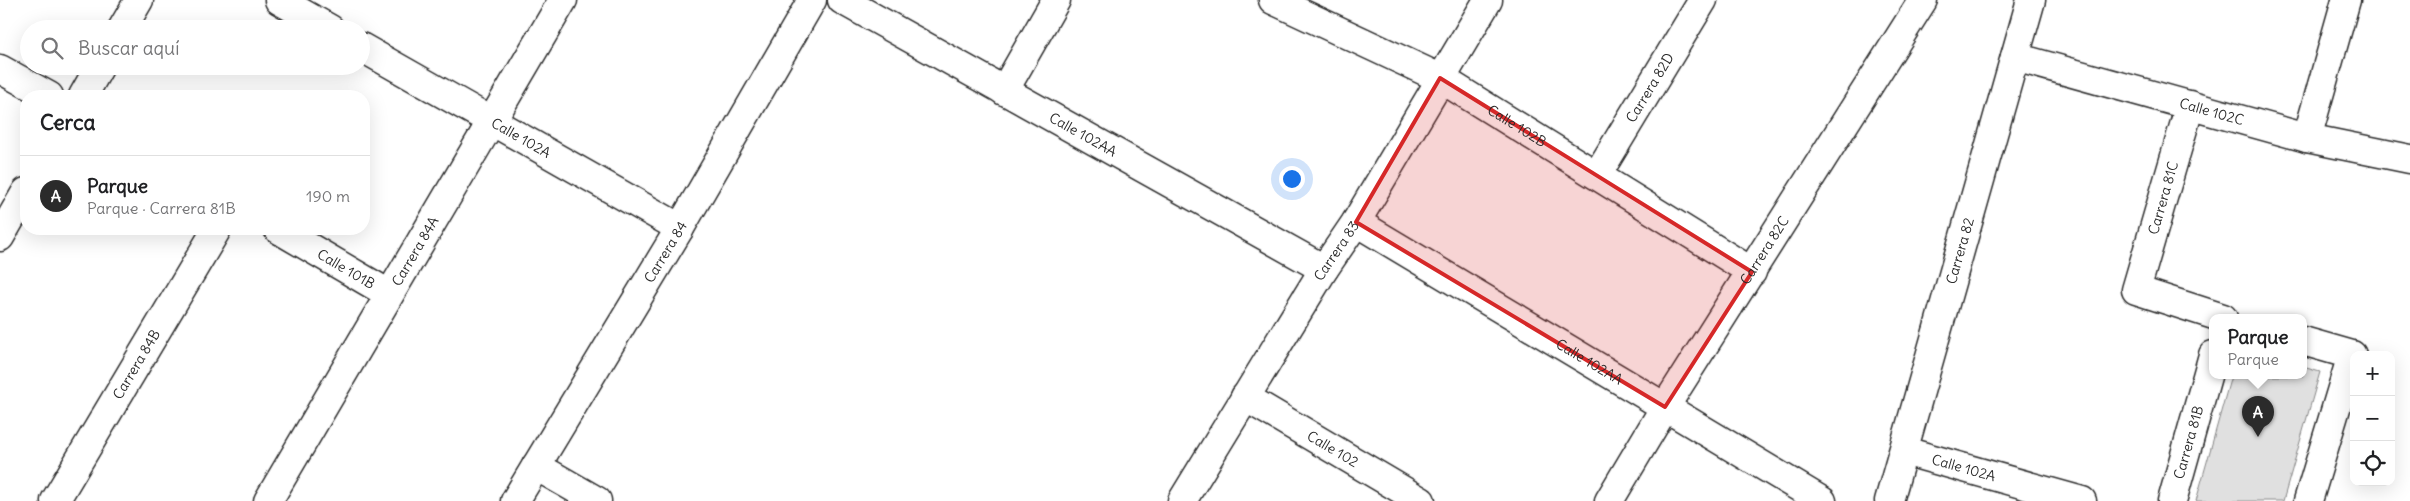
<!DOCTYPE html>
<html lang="es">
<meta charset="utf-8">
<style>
:root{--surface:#fff;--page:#f2f2f2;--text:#202124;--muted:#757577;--line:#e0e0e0;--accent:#2b2b2b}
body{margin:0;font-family:Delius,sans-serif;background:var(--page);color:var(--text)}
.controls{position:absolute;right:15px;bottom:15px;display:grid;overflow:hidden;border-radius:10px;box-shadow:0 5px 20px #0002}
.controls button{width:45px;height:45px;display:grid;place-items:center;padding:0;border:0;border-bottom:1px solid var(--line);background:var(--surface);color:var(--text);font:25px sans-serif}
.you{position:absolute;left:1291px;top:178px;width:18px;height:18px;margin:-12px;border:4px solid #fff;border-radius:50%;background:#1a73e8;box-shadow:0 0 0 8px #1a73e833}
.badge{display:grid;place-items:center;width:32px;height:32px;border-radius:50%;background:var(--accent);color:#fff;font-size:16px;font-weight:700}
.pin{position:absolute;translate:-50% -41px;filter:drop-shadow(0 1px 2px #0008)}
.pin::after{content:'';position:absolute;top:26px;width:18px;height:15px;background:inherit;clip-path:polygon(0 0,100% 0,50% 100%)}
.popup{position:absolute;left:2209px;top:314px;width:98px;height:65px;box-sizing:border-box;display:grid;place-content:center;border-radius:10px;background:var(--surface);filter:drop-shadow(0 1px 4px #0005);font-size:16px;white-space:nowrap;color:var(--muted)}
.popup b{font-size:19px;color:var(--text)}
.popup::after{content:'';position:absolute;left:50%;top:100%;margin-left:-10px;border:10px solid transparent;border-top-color:var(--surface)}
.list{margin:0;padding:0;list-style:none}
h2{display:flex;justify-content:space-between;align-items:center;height:65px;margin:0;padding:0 20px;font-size:21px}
h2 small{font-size:16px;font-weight:400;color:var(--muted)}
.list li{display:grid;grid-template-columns:32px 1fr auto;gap:15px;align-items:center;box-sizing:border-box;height:80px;padding:0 20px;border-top:1px solid var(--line)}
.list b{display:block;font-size:19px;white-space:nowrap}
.list p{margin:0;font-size:16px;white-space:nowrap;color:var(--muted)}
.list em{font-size:16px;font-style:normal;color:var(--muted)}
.icon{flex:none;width:28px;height:28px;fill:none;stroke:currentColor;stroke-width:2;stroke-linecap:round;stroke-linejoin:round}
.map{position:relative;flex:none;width:2410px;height:501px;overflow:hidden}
.search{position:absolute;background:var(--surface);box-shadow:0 5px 20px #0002;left:20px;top:20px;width:350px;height:55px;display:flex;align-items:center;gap:12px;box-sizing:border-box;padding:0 18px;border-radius:28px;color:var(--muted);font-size:19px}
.panel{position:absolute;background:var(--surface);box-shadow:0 5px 20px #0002;left:20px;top:90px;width:350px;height:145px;border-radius:20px}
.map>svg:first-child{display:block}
.green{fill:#e0e0e0;stroke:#868686}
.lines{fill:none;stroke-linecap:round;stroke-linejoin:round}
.street-casing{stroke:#2b2b2b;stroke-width:31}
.secondary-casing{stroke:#2b2b2b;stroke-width:31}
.street{stroke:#fff;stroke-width:28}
.secondary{stroke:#fff;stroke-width:28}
.marked{fill:#d62828;fill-opacity:0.2;stroke:#d62828;stroke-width:4;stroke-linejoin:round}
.labels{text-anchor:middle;stroke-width:4.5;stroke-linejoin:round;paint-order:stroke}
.street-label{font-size:14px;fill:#2b2b2b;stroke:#fff}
</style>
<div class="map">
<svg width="2410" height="501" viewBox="0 0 2410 501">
<rect width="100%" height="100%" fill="#fff"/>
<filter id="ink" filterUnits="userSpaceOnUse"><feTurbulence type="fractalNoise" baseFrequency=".02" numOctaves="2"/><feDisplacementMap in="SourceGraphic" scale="10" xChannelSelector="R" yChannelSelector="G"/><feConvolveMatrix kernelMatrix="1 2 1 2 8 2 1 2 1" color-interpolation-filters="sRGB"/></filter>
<g filter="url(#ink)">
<path class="green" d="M2303,367L2320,372L2283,501H2196L2231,376H2303Z"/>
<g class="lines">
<defs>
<g id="street">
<path d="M279,0L330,29"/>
<path id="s1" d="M842,0L1324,269"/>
<path id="s2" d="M1273,0L1440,78L1752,272"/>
<path d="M122,29L139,0"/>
<path id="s3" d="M361,47L680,228"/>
<path d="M0,69L49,96"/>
<path d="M1004,91L1056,0"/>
<path d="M83,96L100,66"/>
<path d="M2190,105L2136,290L2223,318"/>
<path d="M2307,138L2346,0"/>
<path id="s4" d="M1597,175L1703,0"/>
<path id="s5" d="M1356,222L1822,501"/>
<path id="s6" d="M278,229L389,294"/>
<path d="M0,237L26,192"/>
<path d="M2303,341L2352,355L2308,501"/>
<path id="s7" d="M1245,397L1421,501"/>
<path id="s8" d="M1904,451L2082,501"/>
<path d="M536,466L597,501"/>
<path id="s9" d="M55,501L217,229"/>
<path id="s10" d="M268,501L563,0"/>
<path id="s11" d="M515,501L680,228L812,0"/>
<path id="s12" d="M1182,501L1324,269L1356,222L1488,0"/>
<path id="s13" d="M1609,501L1665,407L1923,0"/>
<path id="s14" d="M2172,501L2213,355"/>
</g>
<g id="secondary">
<path id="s15" d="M2015,57L2307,138L2410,159"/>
<path id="s16" d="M1889,501L2031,0"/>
</g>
</defs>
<use href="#street" class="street-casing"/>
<use href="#secondary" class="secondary-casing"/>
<use href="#street" class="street"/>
<use href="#secondary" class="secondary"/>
</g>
</g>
<path class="marked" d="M1440,78L1752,272L1665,407L1356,222Z"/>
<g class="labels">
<g class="street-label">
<text dy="5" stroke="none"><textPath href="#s4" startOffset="102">Carrera 82D</textPath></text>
<text dy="5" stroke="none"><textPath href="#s15" startOffset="204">Calle 102C</textPath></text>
<text dy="5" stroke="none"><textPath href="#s2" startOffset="275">Calle 102B</textPath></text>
<text dy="5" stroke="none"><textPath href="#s1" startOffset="276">Calle 102AA</textPath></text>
<text dy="5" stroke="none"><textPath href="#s3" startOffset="184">Calle 102A</textPath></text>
<text transform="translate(2163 198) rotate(-74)" y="5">Carrera 81C</text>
<text dy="5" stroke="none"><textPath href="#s10" startOffset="290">Carrera 84A</textPath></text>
<text dy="5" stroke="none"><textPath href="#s13" startOffset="295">Carrera 82C</textPath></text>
<text dy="5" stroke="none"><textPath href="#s12" startOffset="294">Carrera 83</textPath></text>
<text dy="5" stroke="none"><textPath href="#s16" startOffset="260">Carrera 82</textPath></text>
<text dy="5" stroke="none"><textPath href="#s11" startOffset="291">Carrera 84</textPath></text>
<text dy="5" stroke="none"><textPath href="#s6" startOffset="79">Calle 101B</textPath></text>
<text dy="5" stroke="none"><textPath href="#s5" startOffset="272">Calle 102AA</textPath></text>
<text dy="5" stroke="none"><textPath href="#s9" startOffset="159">Carrera 84B</textPath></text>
<text dy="5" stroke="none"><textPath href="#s14" startOffset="61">Carrera 81B</textPath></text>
<text dy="5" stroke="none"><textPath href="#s7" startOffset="102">Calle 102</textPath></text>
<text dy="5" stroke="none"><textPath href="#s8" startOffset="62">Calle 102A</textPath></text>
</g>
</g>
</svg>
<div class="controls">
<button>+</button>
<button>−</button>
<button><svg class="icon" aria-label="locate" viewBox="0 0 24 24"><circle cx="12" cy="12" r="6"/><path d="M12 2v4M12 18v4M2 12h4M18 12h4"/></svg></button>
</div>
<div class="you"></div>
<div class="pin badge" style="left:2258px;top:437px">A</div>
<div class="popup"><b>Parque</b>Parque</div>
<div class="search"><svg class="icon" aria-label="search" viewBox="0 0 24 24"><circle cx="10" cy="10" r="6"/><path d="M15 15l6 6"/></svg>Buscar aquí</div>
<section class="panel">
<h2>Cerca<small></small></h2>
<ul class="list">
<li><span class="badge">A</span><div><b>Parque</b><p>Parque · Carrera 81B</p></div><em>190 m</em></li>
</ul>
</section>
</div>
